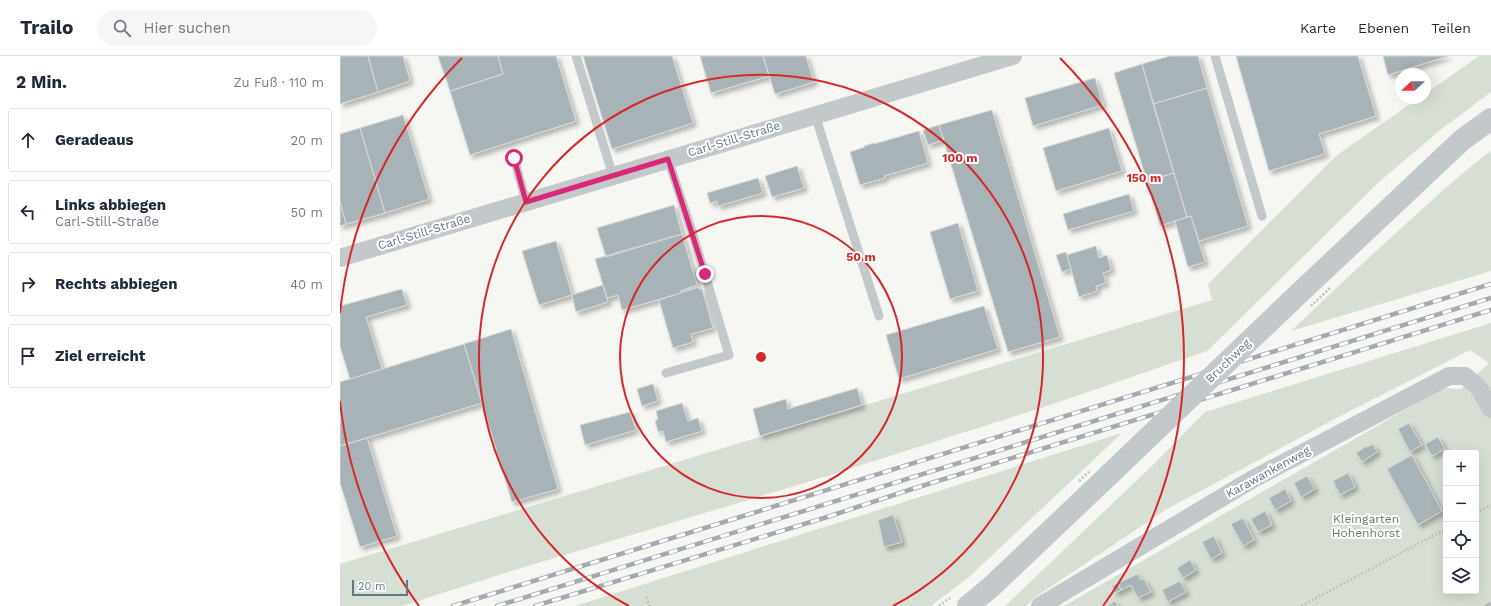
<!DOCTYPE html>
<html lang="de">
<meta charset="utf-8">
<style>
:root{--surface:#fff;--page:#f6f6f7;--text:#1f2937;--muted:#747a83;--line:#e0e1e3}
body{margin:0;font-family:"Work Sans",sans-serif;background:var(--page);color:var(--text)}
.controls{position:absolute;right:12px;bottom:12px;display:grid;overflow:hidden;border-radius:4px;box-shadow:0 4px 16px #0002}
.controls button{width:36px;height:36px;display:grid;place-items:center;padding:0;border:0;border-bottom:1px solid var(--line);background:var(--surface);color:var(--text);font:20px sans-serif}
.compass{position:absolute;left:1055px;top:12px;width:36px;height:36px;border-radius:50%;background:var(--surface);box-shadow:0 4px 16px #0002;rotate:248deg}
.scale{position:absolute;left:12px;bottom:10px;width:56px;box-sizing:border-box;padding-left:4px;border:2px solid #627886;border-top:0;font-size:11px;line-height:14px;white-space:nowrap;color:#627886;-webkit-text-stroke:3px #fff;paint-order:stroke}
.stop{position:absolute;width:12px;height:12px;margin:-9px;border:3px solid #db2777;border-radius:50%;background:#fff}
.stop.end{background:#db2777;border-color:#fff;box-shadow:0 1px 4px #0008}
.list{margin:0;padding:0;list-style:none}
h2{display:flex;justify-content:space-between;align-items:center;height:52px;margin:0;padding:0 16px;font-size:17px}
h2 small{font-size:13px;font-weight:400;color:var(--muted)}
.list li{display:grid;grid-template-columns:26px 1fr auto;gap:12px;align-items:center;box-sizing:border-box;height:64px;margin:0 8px 8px;padding:0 8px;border:1px solid var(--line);border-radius:4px}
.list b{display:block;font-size:15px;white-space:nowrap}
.list p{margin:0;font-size:13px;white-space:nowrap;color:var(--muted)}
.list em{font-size:13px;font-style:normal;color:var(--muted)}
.icon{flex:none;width:22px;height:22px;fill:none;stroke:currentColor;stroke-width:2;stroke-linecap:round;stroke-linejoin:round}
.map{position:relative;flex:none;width:1151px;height:550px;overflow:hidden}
header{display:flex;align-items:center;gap:24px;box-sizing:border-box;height:56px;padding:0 20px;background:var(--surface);border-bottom:1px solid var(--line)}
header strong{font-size:19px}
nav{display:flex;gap:22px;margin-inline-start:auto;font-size:14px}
.search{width:280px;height:36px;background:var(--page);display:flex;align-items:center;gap:10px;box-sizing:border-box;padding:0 14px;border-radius:22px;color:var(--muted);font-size:15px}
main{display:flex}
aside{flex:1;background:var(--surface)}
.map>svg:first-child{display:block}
.green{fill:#d7ded3;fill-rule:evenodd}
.building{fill:#a8b3b8;stroke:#d7d7d5;filter:url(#shadow)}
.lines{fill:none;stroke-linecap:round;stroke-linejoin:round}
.path{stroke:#bec1c3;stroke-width:2.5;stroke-dasharray:2 2;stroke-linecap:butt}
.service{stroke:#c3c8cb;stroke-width:9}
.minor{stroke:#c3c8cb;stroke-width:18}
.tertiary{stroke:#c3c8cb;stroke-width:22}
.rail-casing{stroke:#a3abb0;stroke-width:4.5}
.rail{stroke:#fff;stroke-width:3;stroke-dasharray:9;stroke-linecap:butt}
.path-bridge{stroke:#bec1c3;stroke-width:2.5;stroke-dasharray:2 2;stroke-linecap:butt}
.tertiary-bridge{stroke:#c3c8cb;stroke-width:22}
.route{stroke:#db2777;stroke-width:5}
.ring{fill:none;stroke:#d62828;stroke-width:2}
.labels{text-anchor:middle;stroke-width:4;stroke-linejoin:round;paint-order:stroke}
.street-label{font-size:12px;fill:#627886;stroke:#fff}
.park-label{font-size:12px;fill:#697c62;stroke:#fff}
.centre{fill:#d62828;stroke:#fff;stroke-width:2}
.ring-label{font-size:12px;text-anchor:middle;font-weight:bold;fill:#d62828;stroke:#fff;stroke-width:4;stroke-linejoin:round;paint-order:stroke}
</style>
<header>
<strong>Trailo</strong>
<div class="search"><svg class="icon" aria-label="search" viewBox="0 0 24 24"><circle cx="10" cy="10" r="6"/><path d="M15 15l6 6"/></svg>Hier suchen</div>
<nav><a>Karte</a><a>Ebenen</a><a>Teilen</a></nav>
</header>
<main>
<aside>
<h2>2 Min.<small>Zu Fuß · 110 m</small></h2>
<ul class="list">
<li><svg class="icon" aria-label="ahead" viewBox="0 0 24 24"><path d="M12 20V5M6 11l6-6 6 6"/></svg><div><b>Geradeaus</b></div><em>20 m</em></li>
<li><svg class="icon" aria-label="left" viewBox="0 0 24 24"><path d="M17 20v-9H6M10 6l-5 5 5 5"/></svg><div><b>Links abbiegen</b><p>Carl-Still-Straße</p></div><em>50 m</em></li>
<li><svg class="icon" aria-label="right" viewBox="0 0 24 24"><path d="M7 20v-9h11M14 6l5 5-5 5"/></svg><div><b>Rechts abbiegen</b></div><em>40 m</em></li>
<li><svg class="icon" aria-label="arrive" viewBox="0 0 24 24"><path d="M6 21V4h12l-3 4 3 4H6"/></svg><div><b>Ziel erreicht</b></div></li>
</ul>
</aside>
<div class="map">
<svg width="1151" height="550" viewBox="0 0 1151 550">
<defs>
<filter id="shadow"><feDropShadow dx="3.5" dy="3.5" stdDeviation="2" flood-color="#0004"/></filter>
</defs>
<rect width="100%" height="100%" fill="#f6f6f2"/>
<path class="green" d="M1139,0H1151V36L1099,75L1039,126L867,295L710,349L471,425L165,517L62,550H0V508L872,244L868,228L997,99L1079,42H1085V38Z
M1151,95V215L951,275C990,238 1029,201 1069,165C1096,141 1122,116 1151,95Z
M1151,267V550H724L1103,332L1121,333L1149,307L1130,294L1004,358L827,453L697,540L686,550H665L815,407L865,356ZM1106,397H1136V535H1106Z
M782,377L629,521L591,550H235Z"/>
<path class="building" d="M0,0H28L38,36L0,48Z
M28,0H63L70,25L38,36Z
M98,0H158L163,18L110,35Z
M158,0H216L236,65L130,99L110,35L163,18Z
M243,0H332L353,67L272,93Z
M360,0H423L429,20L371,37Z
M423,0H466L474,26L435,38Z
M830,0H858L867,32L813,48L802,8Z
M896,0H1018L1036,60L979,78L985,98L929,115Z
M1043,0H1108L1048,19Z
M802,8L834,117L807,125L774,17Z
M755,22L763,49L693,70L685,42Z
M867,32L908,170L859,185L851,160L847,161L813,48Z
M652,54L720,281L668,296L599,69Z
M63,59L89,143L45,157L20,72Z
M599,69L604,84L588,89L583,74Z
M20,72L45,157L6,168L0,146V78Z
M769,72L782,115L716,135L703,92Z
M579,75L588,107L544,120L545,122L520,129L510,96L525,91L524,90L534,87V88Z
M457,110L464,132L432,141L425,120Z
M834,117L847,161L820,170L807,125Z
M418,122L423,137L378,150L377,145L370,147L367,137Z
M789,138L794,155L728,174L723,158Z
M0,146L6,168L0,170Z
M334,149L342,178L266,201L257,172Z
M851,160L865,206L848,211L835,165Z
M618,167L638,235L610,243L590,176Z
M342,178L357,229L340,235L341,237L282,254L278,239L267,242L255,203Z
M216,185L232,239L199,249L182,195Z
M756,190L759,202L767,199L771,214L763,217L766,227L756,230L757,235L739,241L727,199Z
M726,196L731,213L722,216L716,199Z
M263,229L268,246L236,256L232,239Z
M359,231V233H362L373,272L351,278L353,286L333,292L319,244Z
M62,233L67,249L26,261L42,313L10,323L0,290V250Z
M644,250L658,293L559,323L546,279Z
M171,273L218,433L172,446L124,288Z
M124,288L142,347L0,390V326Z
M313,328L318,345L302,350L297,333Z
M517,332L522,349L420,380L413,353L446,343L448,353Z
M342,347L348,365L358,362L362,375L326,386L323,375L318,376L315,364H318L316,355Z
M290,356L296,374L245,389L240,369Z
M1069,367L1082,389L1070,396L1058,373Z
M1098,381L1105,393L1092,400L1085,388Z
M27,382L57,480L20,491L0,427V390Z
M1033,388L1037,396L1022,406L1016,397L1027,390V391Z
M1072,399L1102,455L1078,469L1047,413Z
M1008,417L1015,431L1000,439L993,425Z
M967,420L975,433L961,441L954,427Z
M945,433L951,445L935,454L929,442Z
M925,455L932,469L918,476L911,463Z
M553,459L562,486L544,491L538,464Z
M903,462L914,484L903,490L891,468Z
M874,480L882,497L871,503L862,486Z
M850,504L856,514L843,522L837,512Z
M798,518L801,524L804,523L811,536L798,542L791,529L781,534L778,527Z
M840,525L846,536L828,546L822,534Z
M778,527L781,534L775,537L772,530Z
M775,545L778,550H767Z
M1151,545V550H1142Z"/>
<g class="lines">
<path class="path" d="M1136,457L1151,449
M306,541L310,550
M599,550L610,542
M961,550L1106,473"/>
<path class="service" d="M236,0L273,120
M875,0L922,160
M475,59L539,260
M174,102L186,146
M326,317L389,299L354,182L328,103"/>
<path class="minor" d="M0,202L673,0
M700,550L913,423L1109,320H1125L1138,331L1151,353"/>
<path class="tertiary" d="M951,245L1122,84L1151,63
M628,550L651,531L771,417"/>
<defs>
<path id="rail" d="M113,550L1151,228
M157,550L1151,242
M195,550L484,462L572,433L1151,254"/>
</defs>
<use href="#rail" class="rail-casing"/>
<use href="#rail" class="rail"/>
<path class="path-bridge" d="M971,250L991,231
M739,425L751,414"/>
<path class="tertiary-bridge" d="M771,417L951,245"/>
</g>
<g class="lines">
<path class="route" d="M174,102L186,146L328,103L365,218"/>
</g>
<g class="ring">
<circle cx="421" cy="301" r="141"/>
<path d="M289 550A282 282 0 1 1 553 550"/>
<path d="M79 550A423 423 0 0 1 0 345M0 257A423 423 0 0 1 122 2M720 2A423 423 0 0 1 763 550"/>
</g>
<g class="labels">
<g class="street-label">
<text transform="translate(394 83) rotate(-17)" y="4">Carl-Still-Straße</text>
<text transform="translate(84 176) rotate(-17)" y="4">Carl-Still-Straße</text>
<text transform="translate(888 305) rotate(-44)" y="4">Bruchweg</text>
<text transform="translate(928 416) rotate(-29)" y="4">Karawankenweg</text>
</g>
<g class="park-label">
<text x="1026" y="467">Kleingarten<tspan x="1026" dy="14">Hohenhorst</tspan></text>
</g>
</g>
<circle cx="421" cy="301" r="6" class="centre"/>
<g class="ring-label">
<text x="620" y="106">100 m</text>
<text x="804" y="126">150 m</text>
<text x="521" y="205">50 m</text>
</g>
</svg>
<div class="controls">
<button>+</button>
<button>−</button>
<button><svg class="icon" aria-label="locate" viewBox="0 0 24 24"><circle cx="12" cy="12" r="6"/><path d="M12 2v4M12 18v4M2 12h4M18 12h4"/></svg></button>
<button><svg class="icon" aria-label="layers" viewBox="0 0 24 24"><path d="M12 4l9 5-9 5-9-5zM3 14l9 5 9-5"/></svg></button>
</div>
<svg class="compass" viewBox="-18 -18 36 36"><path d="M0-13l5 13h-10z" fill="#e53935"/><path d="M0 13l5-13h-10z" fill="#747a83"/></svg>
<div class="scale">20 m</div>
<div class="stop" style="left:174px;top:102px"></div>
<div class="stop end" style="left:365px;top:218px"></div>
</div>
</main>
